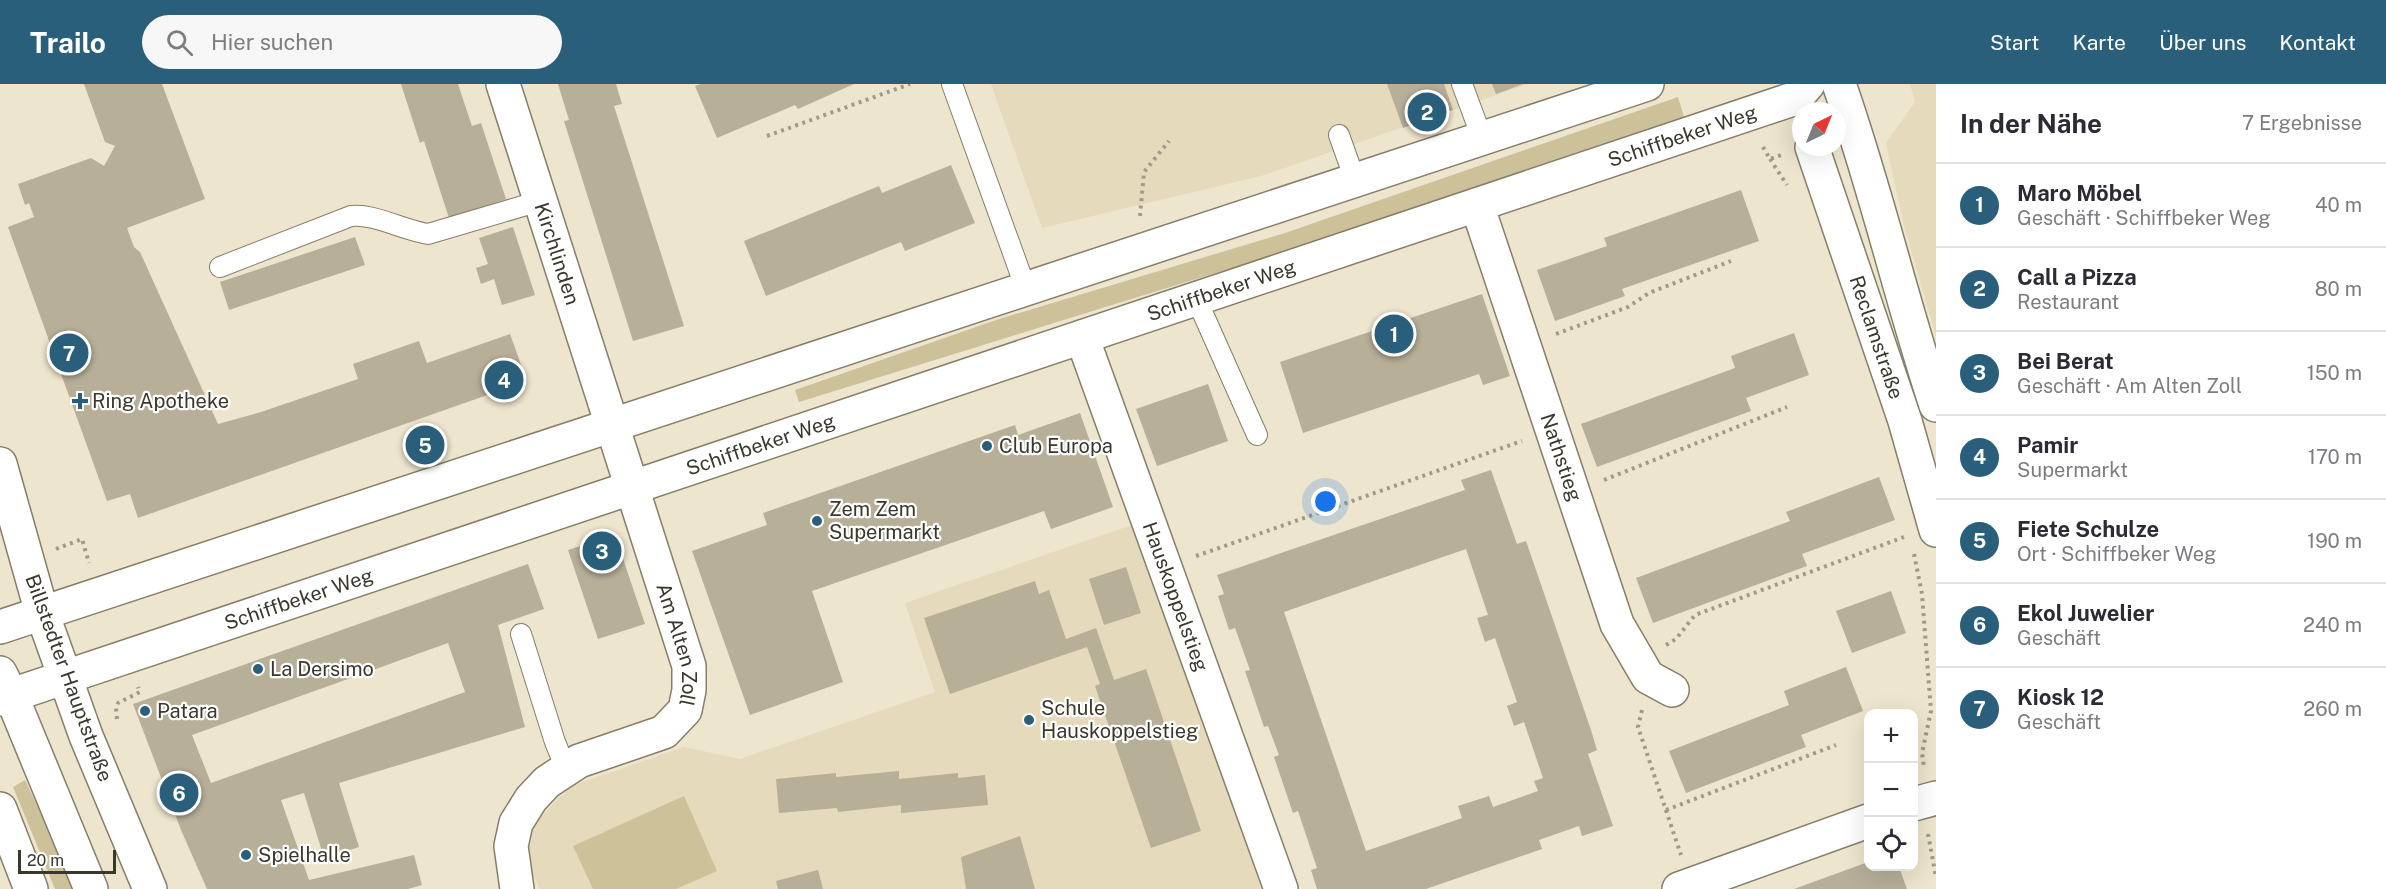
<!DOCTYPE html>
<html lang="de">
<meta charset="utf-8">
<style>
:root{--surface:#fff;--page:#f7f7f7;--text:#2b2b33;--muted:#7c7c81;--line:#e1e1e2;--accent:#2a5f7b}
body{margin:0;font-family:"Public Sans",sans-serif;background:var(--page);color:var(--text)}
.controls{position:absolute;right:18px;bottom:18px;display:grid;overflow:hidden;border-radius:12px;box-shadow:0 6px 24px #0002}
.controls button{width:54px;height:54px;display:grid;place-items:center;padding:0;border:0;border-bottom:2px solid var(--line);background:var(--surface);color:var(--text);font:30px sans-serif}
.compass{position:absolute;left:1792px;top:18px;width:54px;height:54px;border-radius:50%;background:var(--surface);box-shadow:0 6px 24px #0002;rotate:43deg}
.scale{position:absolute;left:18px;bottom:15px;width:98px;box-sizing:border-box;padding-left:6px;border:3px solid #3a372d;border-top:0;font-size:16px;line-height:21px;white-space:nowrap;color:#3a372d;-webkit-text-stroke:4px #fff;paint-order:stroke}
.you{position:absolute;left:1326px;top:418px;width:21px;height:21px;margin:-15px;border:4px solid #fff;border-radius:50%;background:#1a73e8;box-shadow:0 0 0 9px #1a73e833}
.badge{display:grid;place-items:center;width:39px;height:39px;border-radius:50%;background:var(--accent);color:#fff;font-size:20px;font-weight:700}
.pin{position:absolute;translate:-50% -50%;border:3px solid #fff;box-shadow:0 2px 6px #0006}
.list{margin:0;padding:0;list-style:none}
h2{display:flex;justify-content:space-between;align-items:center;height:78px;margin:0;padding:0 24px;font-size:26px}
h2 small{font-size:20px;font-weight:400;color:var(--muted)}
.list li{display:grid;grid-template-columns:39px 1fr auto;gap:18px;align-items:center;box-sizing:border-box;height:84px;padding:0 24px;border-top:2px solid var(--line)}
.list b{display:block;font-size:22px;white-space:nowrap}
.list p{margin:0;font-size:20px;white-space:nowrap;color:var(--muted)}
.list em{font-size:20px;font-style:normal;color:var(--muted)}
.icon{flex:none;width:33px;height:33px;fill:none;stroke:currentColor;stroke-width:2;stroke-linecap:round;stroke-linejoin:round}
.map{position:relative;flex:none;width:1936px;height:805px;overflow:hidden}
header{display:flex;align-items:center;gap:36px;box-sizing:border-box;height:84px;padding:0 30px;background:var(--accent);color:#fff}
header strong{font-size:28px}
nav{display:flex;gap:33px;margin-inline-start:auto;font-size:21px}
.search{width:420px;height:54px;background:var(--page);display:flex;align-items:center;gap:15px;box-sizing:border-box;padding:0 21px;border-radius:33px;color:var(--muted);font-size:22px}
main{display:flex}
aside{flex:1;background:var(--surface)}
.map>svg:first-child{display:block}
.built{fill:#e5dabb}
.green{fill:#cdc19a}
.building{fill:#b7af98;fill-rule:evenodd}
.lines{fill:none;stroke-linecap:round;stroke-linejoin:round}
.service-casing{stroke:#857e68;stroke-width:22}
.minor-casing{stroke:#857e68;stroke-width:36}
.tertiary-casing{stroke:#857e68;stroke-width:36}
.secondary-casing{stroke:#857e68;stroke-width:36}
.path{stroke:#a09a88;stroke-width:4;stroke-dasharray:3 4.5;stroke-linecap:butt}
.service{stroke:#fff;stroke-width:20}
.minor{stroke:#fff;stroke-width:33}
.tertiary{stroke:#fff;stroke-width:33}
.secondary{stroke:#fff;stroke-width:33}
.poi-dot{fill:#2a5f7b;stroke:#fff;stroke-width:2}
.labels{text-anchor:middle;stroke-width:4.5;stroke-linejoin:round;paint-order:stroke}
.street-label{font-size:20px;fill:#3a372d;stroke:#fff}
.poi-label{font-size:20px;fill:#3a372d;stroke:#fff;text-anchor:start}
</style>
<header>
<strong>Trailo</strong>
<div class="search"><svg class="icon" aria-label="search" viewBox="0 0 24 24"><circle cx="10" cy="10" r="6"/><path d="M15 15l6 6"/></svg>Hier suchen</div>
<nav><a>Start</a><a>Karte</a><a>Über uns</a><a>Kontakt</a></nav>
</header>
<main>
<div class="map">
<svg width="1936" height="805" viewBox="0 0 1936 805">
<rect width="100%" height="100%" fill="#ede5cd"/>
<path class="built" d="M991,0H1528L1261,92L1042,144Z
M1910,0H1936V252L1904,142L1886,59L1915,18Z
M1135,440L1261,805H540L528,779L532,741L571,702L684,663L740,675L935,608L905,519Z"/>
<path class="green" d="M1678,13L1684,33L1296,164L799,318L795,306L999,235L1285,149Z
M25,696L77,805H55L13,703Z
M684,712L717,787L676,805H593L573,762Z"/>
<path class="building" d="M84,0H162L205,115L127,144L134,163L140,168L218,340L261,328L358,295L353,280L419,257L427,279L510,250L527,297L138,434L130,410L107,417L8,143L34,133L29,119L25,121L18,100L91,74L104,82L115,62L105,58Z
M401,0H458L472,42L481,39L506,115L449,134L424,57L420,59Z
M558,0H616L622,20L614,22L684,242L633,257L564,37L569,36Z
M701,0H854L798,25L795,21L717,54L695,2Z
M1387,0H1444L1453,26L1403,44Z
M1492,0H1523L1496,10Z
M951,81L975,139L905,167L901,158L766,212L744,157L879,102L882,109Z
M1741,106L1759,157L1622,205L1625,212L1555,237L1537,186L1607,162L1604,154Z
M513,143L535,211L502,221L494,195L481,200L476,184L488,180L479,154Z
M355,153L365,181L229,226L220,198Z
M1482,210L1510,292L1483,301L1479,290L1303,349L1280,278Z
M1794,249L1809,291L1746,314L1751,327L1597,383L1581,340L1735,284L1731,272Z
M1208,300L1228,357L1157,382L1136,325Z
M1080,329L1113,423L1051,445L1044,427L812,507L843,598L750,631L692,467L767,441L763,429L1015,341L1018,351Z
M1491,386L1517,460L1526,457L1591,646L1597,666L1588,670L1613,742L1582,752L1579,742L1539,756L1542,765L1426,805H1317L1311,786L1317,784L1298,727L1293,729L1274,673L1279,671L1268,642L1264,643L1245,587L1250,586L1235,544L1229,546L1218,512L1224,510L1217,491L1465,406L1461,396ZM1466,465L1488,531L1477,534L1485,558L1495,554L1517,618L1507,622L1514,642L1524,638L1543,694L1534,697L1538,707L1493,723L1489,712L1458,722L1462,734L1366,767L1284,528Z
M1879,393L1895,436L1802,470L1807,482L1653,539L1636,494L1790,437L1786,428Z
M615,451L645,540L598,555L568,466Z
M528,480L544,525L498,541L525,643L339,699L359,763L324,774L304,709L281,716L309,796L414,771L422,801L408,805H207L181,746L133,620ZM448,559L465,608L211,699L192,651Z
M1126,483L1141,529L1104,541L1089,495Z
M1035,497L1039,510L1049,506L1066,555L1096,544L1114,596L1146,585L1201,747L1151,764L1095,602L1100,600L1087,563L950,610L924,534Z
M1891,507L1906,549L1852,569L1836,527Z
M1846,583L1863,627L1801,651L1806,663L1686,709L1669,667L1789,621L1784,607Z
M899,687V695L958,689V694L985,691L988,721L901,729V721L838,728L837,724L779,729L776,695L836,689V693Z
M1020,752L1035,805H966L961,773Z
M1868,778L1869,783H1899L1907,805H1794Z
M818,786L823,805H778L776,797Z"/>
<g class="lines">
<defs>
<path id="service" d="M952,0L1026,205
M1462,0L1482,54
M1339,51L1355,96
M220,183L351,132C372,129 403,146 428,150L540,117
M1196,214L1257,351
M521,550L555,658L566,685"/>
<g id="minor">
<path id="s1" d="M503,0L689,582V606L685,626L664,648L579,677L547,698L531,715L516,739L511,762L517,805"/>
<path id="s2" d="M1477,121L1617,540L1648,593L1672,606"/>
<path id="s3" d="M1082,253L1281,805"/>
<path d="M1914,720L1936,714"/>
<path d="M1679,805L1868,737"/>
</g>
<g id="tertiary">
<path d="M1839,0C1876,105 1901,215 1936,321"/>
<path id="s4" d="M1812,63L1905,337L1936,446"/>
<path d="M0,589L11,611L91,805"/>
<path d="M65,593L86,652L150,805"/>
<path d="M0,725L31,805"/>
</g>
<g id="secondary">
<path d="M0,380L42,529L65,593"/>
<path d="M0,543L1647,0"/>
<path id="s5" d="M0,615L1796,14L1808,0"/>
</g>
</defs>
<use href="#service" class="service-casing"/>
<use href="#minor" class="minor-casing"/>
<use href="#tertiary" class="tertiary-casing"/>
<use href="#secondary" class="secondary-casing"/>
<path class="path" d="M767,52L910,0
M1763,63L1770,75L1781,71
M1770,75L1787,101
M1140,132L1144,88L1169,57
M1556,250L1628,223L1649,209L1731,177
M1604,396L1787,323
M56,465L82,455L89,479
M1914,470L1922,510L1931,627L1922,669L1924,683
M1196,472L1522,357
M1666,561L1676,555L1695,531L1904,453
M1642,626L1638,643L1681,771
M117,635L116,624L118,619L140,608L138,603
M1666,726L1836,661
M1928,750L1936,793"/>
<use href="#service" class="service"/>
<use href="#minor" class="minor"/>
<use href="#tertiary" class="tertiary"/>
<use href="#secondary" class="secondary"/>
</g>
<g class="poi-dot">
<path d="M77 308h6v6h6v6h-6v6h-6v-6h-6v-6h6z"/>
<circle cx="987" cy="362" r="6"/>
<circle cx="817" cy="437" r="6"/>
<circle cx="258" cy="585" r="6"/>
<circle cx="145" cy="627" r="6"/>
<circle cx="1029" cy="636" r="6"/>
<circle cx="246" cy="771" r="6"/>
</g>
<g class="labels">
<g class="street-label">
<text dy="7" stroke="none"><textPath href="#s5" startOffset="1774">Schiffbeker Weg</textPath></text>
<text dy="7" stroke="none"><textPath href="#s1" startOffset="178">Kirchlinden</textPath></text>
<text dy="7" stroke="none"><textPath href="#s5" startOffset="1288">Schiffbeker Weg</textPath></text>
<text dy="7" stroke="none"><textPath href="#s4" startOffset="201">Reclamstraße</textPath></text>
<text dy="7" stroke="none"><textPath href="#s5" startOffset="802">Schiffbeker Weg</textPath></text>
<text dy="7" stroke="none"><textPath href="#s2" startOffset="266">Nathstieg</textPath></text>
<text dy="7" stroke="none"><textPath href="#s3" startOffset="276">Hauskoppelstieg</textPath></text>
<text dy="7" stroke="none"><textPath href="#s5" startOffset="315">Schiffbeker Weg</textPath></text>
<text dy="7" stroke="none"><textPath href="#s1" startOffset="588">Am Alten Zoll</textPath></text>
<text transform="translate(69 594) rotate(70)" y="7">Billstedter Hauptstraße</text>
</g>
<g class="poi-label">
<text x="92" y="324">Ring Apotheke</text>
<text x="999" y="369">Club Europa</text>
<text x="829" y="432">Zem Zem<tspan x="829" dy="23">Supermarkt</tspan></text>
<text x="270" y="592">La Dersimo</text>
<text x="1041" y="631">Schule<tspan x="1041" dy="23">Hauskoppelstieg</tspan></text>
<text x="157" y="634">Patara</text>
<text x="258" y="778">Spielhalle</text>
</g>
</g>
</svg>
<div class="controls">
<button>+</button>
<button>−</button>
<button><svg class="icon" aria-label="locate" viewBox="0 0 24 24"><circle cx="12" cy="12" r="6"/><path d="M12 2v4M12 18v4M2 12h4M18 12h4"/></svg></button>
</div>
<svg class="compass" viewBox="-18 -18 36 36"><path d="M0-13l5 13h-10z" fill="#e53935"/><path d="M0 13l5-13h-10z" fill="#7c7c81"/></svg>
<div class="scale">20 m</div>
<div class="you"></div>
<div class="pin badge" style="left:1394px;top:250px">1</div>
<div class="pin badge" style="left:1427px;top:28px">2</div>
<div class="pin badge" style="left:602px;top:467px">3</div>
<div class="pin badge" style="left:504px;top:296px">4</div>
<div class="pin badge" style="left:425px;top:361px">5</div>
<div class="pin badge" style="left:179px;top:709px">6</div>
<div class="pin badge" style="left:69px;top:269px">7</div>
</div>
<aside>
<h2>In der Nähe<small>7 Ergebnisse</small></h2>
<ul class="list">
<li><span class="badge">1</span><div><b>Maro Möbel</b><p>Geschäft · Schiffbeker Weg</p></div><em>40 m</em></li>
<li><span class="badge">2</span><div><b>Call a Pizza</b><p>Restaurant</p></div><em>80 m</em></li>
<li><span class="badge">3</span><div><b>Bei Berat</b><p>Geschäft · Am Alten Zoll</p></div><em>150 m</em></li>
<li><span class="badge">4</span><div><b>Pamir</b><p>Supermarkt</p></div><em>170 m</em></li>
<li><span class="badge">5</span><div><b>Fiete Schulze</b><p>Ort · Schiffbeker Weg</p></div><em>190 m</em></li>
<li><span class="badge">6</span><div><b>Ekol Juwelier</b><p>Geschäft</p></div><em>240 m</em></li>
<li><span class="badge">7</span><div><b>Kiosk 12</b><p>Geschäft</p></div><em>260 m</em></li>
</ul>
</aside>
</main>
